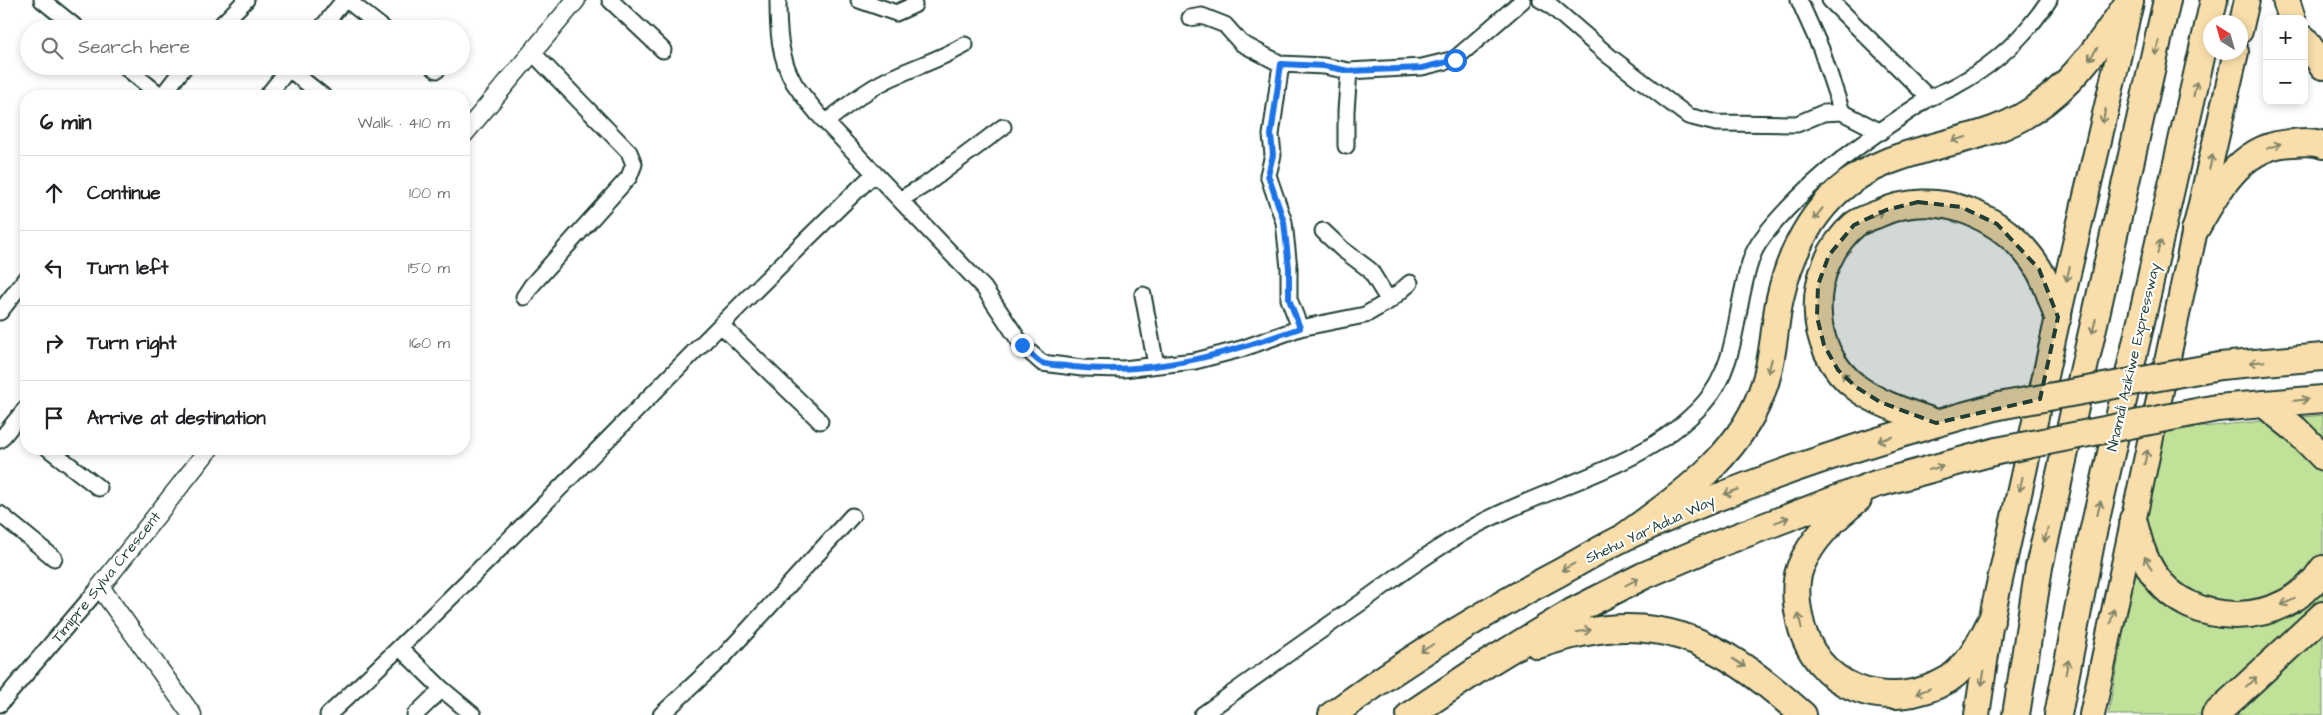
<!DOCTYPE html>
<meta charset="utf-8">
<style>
:root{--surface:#fff;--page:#f2f2f2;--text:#202124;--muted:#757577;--line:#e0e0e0}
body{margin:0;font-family:"Architects Daughter",sans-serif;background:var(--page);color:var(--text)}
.controls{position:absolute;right:15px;top:15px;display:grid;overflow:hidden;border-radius:10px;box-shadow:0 2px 8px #0003}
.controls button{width:45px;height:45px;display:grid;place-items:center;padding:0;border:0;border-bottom:1px solid var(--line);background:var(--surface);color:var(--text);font:25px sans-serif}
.compass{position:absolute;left:2203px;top:15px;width:45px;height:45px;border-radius:50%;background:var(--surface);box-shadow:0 2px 8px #0003;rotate:323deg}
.stop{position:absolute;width:15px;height:15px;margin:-11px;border:4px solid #1a73e8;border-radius:50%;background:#fff}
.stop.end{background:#1a73e8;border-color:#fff;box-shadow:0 1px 5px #0008}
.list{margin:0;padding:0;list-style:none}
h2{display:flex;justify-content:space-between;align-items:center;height:65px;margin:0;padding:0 20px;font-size:21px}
h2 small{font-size:16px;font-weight:400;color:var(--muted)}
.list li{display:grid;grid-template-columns:32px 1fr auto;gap:15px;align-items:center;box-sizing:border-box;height:75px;padding:0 20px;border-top:1px solid var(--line)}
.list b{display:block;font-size:19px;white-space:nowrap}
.list em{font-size:16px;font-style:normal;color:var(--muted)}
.icon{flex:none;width:28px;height:28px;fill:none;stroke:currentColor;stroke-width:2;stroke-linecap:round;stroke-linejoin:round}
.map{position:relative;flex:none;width:2323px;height:715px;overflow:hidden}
.search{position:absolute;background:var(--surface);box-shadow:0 2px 8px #0003;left:20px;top:20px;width:450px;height:55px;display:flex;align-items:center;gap:12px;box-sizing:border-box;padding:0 18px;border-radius:28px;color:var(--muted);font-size:19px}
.panel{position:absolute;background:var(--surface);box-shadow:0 2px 8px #0003;left:20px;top:90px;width:450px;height:365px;border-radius:20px}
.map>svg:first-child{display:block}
.green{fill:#c1e199;stroke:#708f66}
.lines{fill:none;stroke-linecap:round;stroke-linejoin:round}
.minor-casing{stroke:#1f3d34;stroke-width:19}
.tertiary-casing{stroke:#1f3d34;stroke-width:21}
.trunk-casing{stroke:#1f3d34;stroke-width:28}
.motorway-casing{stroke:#1f3d34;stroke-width:30}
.minor{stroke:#fff;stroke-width:15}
.tertiary{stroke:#fff;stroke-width:18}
.trunk{stroke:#f9deab;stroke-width:24}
.motorway{stroke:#f9deab;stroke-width:26}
.motorway-bridge-casing{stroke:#1f3d34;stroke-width:30;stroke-linecap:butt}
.motorway-bridge{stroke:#f9deab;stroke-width:26}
.oneway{stroke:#81856a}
.route{stroke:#1a73e8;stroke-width:6}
.marked{fill:#1f3d34;fill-opacity:0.2;stroke:#1f3d34;stroke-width:4;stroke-dasharray:10 6;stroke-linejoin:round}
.labels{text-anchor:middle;stroke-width:4;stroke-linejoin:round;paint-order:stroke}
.street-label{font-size:15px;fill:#1f3d34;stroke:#fff}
</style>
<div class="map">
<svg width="2323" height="715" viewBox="0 0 2323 715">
<rect width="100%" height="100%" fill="#fff"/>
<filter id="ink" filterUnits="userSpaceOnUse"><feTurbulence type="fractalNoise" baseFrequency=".02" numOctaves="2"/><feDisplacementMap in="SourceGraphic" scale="10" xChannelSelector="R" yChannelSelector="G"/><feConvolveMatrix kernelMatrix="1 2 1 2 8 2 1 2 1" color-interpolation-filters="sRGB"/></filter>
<g filter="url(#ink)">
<path class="green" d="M2323,415V715H2108L2161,431Z"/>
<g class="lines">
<defs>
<path id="minor" d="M42,0L78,29
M347,0L384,29
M610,0L663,50
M778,0C778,29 779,57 794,83C801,94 810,104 818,114L984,288L1022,345L1042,363L1082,368L1123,369L1195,361L1241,349L1300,328L1289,299V268L1284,222L1268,175L1273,155L1271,135L1281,64
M859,0L896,13L914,5
M1541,0L1550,5L1609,56L1688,116L1716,123L1797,124L1823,113L1842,112L1881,132
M1799,0L1821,49L1842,112
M1830,0L1929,98
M1190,18L1202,16L1225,25L1241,43L1281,64L1324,66L1349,71L1422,67L1455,59L1523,0
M217,29L246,0
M321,29L344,0
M124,66L161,96
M432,66L437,70
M289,69L323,96
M162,96L185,66
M267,96L291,66
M826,122C849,104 871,86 898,75C921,65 944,57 965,45
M1346,146V111L1349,71
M901,199L928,183L1003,127
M1323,231L1342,249L1370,270L1389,301
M1143,295L1156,365
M524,297L532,285L629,177L634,164L629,152L532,52
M0,312L26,278
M721,325L820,421
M1300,328L1365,315L1389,301L1410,283
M0,440L26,408
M49,449L99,488
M0,514L54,558
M400,648L442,689L473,715
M0,704L100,587
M328,715C516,541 688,351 874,174
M415,715L442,689
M661,715L725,655L852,516
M1202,715C1255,677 1308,639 1362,602C1399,575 1437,547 1477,525C1552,484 1645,469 1704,403C1740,363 1734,304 1752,257C1757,240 1785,211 1798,198C1836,160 1881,130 1926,100C1936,94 1947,91 1957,85C1994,65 2026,35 2049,0"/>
<path id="tertiary" d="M464,134L576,0
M192,715L100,587L209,449"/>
<path id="trunk" d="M2240,31L2247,0
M1977,715L1991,621L2058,317L2131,2
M2092,715L2195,230L2236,52"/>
<path id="motorway" d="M2286,0L2292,19
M2304,39L2323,66
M2195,230C2218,191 2241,144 2293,143C2303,142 2313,141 2323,145
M2220,366L2323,357
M2264,404L2295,429L2323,457
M2217,408L2323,399
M1936,423C1909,413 1880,405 1857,388C1804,349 1806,267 1854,225C1860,220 1870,217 1878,214C1936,187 2005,215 2038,268C2047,282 2052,301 2058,317
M1858,499C1835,518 1812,538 1800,568C1795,582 1796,601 1799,616C1812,689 1888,715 1949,679C1970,664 1980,643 1991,621
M2133,519C2138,538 2142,556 2153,573C2191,631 2286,628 2323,569
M1624,537C1681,495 1743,454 1765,383C1774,355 1774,326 1780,298C1789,259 1807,220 1837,192C1880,153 1941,148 1993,130C2059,107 2093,54 2130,0
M1538,645C1654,605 1717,638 1803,715
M1332,715C1404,662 1479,615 1559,573C1581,561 1602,548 1625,537C1745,481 1872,440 1999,406
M1410,715L1488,663L1572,612L1643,576L1713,546L1876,484L1997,451
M2016,715L2039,567L2167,0
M2058,715L2092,537L2214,0
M2215,715L2323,615"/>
</defs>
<use href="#minor" class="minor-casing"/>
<use href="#tertiary" class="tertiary-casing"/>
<use href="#trunk" class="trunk-casing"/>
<use href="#motorway" class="motorway-casing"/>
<use href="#minor" class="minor"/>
<use href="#tertiary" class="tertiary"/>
<use href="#trunk" class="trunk"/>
<use href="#motorway" class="motorway"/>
<defs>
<path id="motorway-bridge" d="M1999,406L2220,366
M1997,451L2217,408"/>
</defs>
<use href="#motorway-bridge" class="motorway-bridge-casing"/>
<use href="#motorway-bridge" class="motorway-bridge"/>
</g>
<defs><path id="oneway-shaft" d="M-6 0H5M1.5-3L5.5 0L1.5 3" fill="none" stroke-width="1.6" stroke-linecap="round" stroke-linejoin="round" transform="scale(1.25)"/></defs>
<g class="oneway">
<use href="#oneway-shaft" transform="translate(2157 48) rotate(102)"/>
<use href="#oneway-shaft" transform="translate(2093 54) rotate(125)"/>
<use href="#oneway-shaft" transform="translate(2195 89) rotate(-78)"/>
<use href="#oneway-shaft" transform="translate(2104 116) rotate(103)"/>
<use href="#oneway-shaft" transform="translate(1959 139) rotate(165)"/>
<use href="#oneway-shaft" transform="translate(2274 146) rotate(-20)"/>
<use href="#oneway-shaft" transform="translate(2211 162) rotate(-77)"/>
<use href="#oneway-shaft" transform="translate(1818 214) rotate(129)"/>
<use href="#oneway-shaft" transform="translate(1877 214) rotate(-25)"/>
<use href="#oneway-shaft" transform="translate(2159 247) rotate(-77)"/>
<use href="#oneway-shaft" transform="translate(2068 274) rotate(103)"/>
<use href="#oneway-shaft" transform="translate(2094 326) rotate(103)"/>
<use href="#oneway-shaft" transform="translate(2257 362) rotate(175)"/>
<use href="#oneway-shaft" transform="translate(1770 366) rotate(104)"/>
<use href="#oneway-shaft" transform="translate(1847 378) rotate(-135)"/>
<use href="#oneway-shaft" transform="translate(2301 400) rotate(-5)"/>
<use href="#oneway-shaft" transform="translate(1885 439) rotate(163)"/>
<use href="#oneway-shaft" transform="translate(2146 457) rotate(-77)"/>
<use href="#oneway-shaft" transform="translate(1936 468) rotate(-16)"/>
<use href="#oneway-shaft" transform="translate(2021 484) rotate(102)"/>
<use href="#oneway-shaft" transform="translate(1731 492) rotate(159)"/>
<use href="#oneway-shaft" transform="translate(2099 508) rotate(-77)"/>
<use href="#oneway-shaft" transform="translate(1782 520) rotate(-21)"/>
<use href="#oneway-shaft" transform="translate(2046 535) rotate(103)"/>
<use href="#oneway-shaft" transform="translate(2148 563) rotate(-118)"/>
<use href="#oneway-shaft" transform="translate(1568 567) rotate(152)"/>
<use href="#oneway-shaft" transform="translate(1632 582) rotate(-27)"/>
<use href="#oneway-shaft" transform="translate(2288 602) rotate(155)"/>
<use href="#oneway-shaft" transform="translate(2112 616) rotate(-78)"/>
<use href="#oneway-shaft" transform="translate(1800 621) rotate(-102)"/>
<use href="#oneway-shaft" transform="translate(1584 631) rotate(-9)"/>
<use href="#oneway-shaft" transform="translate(1427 648) rotate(148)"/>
<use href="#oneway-shaft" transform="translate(1739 663) rotate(33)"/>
<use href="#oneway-shaft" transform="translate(2067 667) rotate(-79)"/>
<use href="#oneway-shaft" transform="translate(1983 678) rotate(99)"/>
<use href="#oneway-shaft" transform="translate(2251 682) rotate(-43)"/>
<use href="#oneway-shaft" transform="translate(1923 691) rotate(159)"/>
</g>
</g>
<g class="lines" filter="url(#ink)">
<path class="route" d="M1022,345C1028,350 1035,360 1042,363C1051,366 1064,365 1073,367C1152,376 1226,354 1300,328L1289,299V268L1284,222L1268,175L1273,155L1271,135L1281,64L1324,66L1349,71L1422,68L1455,60"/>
</g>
<path class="marked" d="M1918,202L1961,207L1997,224L2039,269L2058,317L2040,399L1936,423L1880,402L1856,387L1838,370L1824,345L1817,317L1818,285L1829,255L1854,225L1886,210Z"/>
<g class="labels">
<g class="street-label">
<text transform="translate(2133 357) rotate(-77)" y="5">Nnamdi Azikiwe Expressway</text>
<text transform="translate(1650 529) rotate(-25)" y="5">Shehu Yar'Adua Way</text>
<text transform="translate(106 577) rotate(-51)" y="5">Timipre Sylva Crescent</text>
</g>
</g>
</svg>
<div class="controls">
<button>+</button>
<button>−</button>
</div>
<svg class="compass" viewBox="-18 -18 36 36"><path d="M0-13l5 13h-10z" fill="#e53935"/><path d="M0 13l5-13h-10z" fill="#757577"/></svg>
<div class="stop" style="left:1455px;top:60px"></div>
<div class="stop end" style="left:1022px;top:345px"></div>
<div class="search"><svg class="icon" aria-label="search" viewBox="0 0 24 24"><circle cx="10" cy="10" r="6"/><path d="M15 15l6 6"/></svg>Search here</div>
<section class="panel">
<h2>6 min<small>Walk · 410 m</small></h2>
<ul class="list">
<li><svg class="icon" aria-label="ahead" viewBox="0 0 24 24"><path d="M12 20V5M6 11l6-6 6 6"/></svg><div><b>Continue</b></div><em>100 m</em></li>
<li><svg class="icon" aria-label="left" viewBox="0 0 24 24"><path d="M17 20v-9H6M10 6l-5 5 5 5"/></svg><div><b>Turn left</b></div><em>150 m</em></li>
<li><svg class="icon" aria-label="right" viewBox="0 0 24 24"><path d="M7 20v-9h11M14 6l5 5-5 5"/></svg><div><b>Turn right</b></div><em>160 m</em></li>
<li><svg class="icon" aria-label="arrive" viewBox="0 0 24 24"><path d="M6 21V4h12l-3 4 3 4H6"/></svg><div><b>Arrive at destination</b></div></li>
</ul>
</section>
</div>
